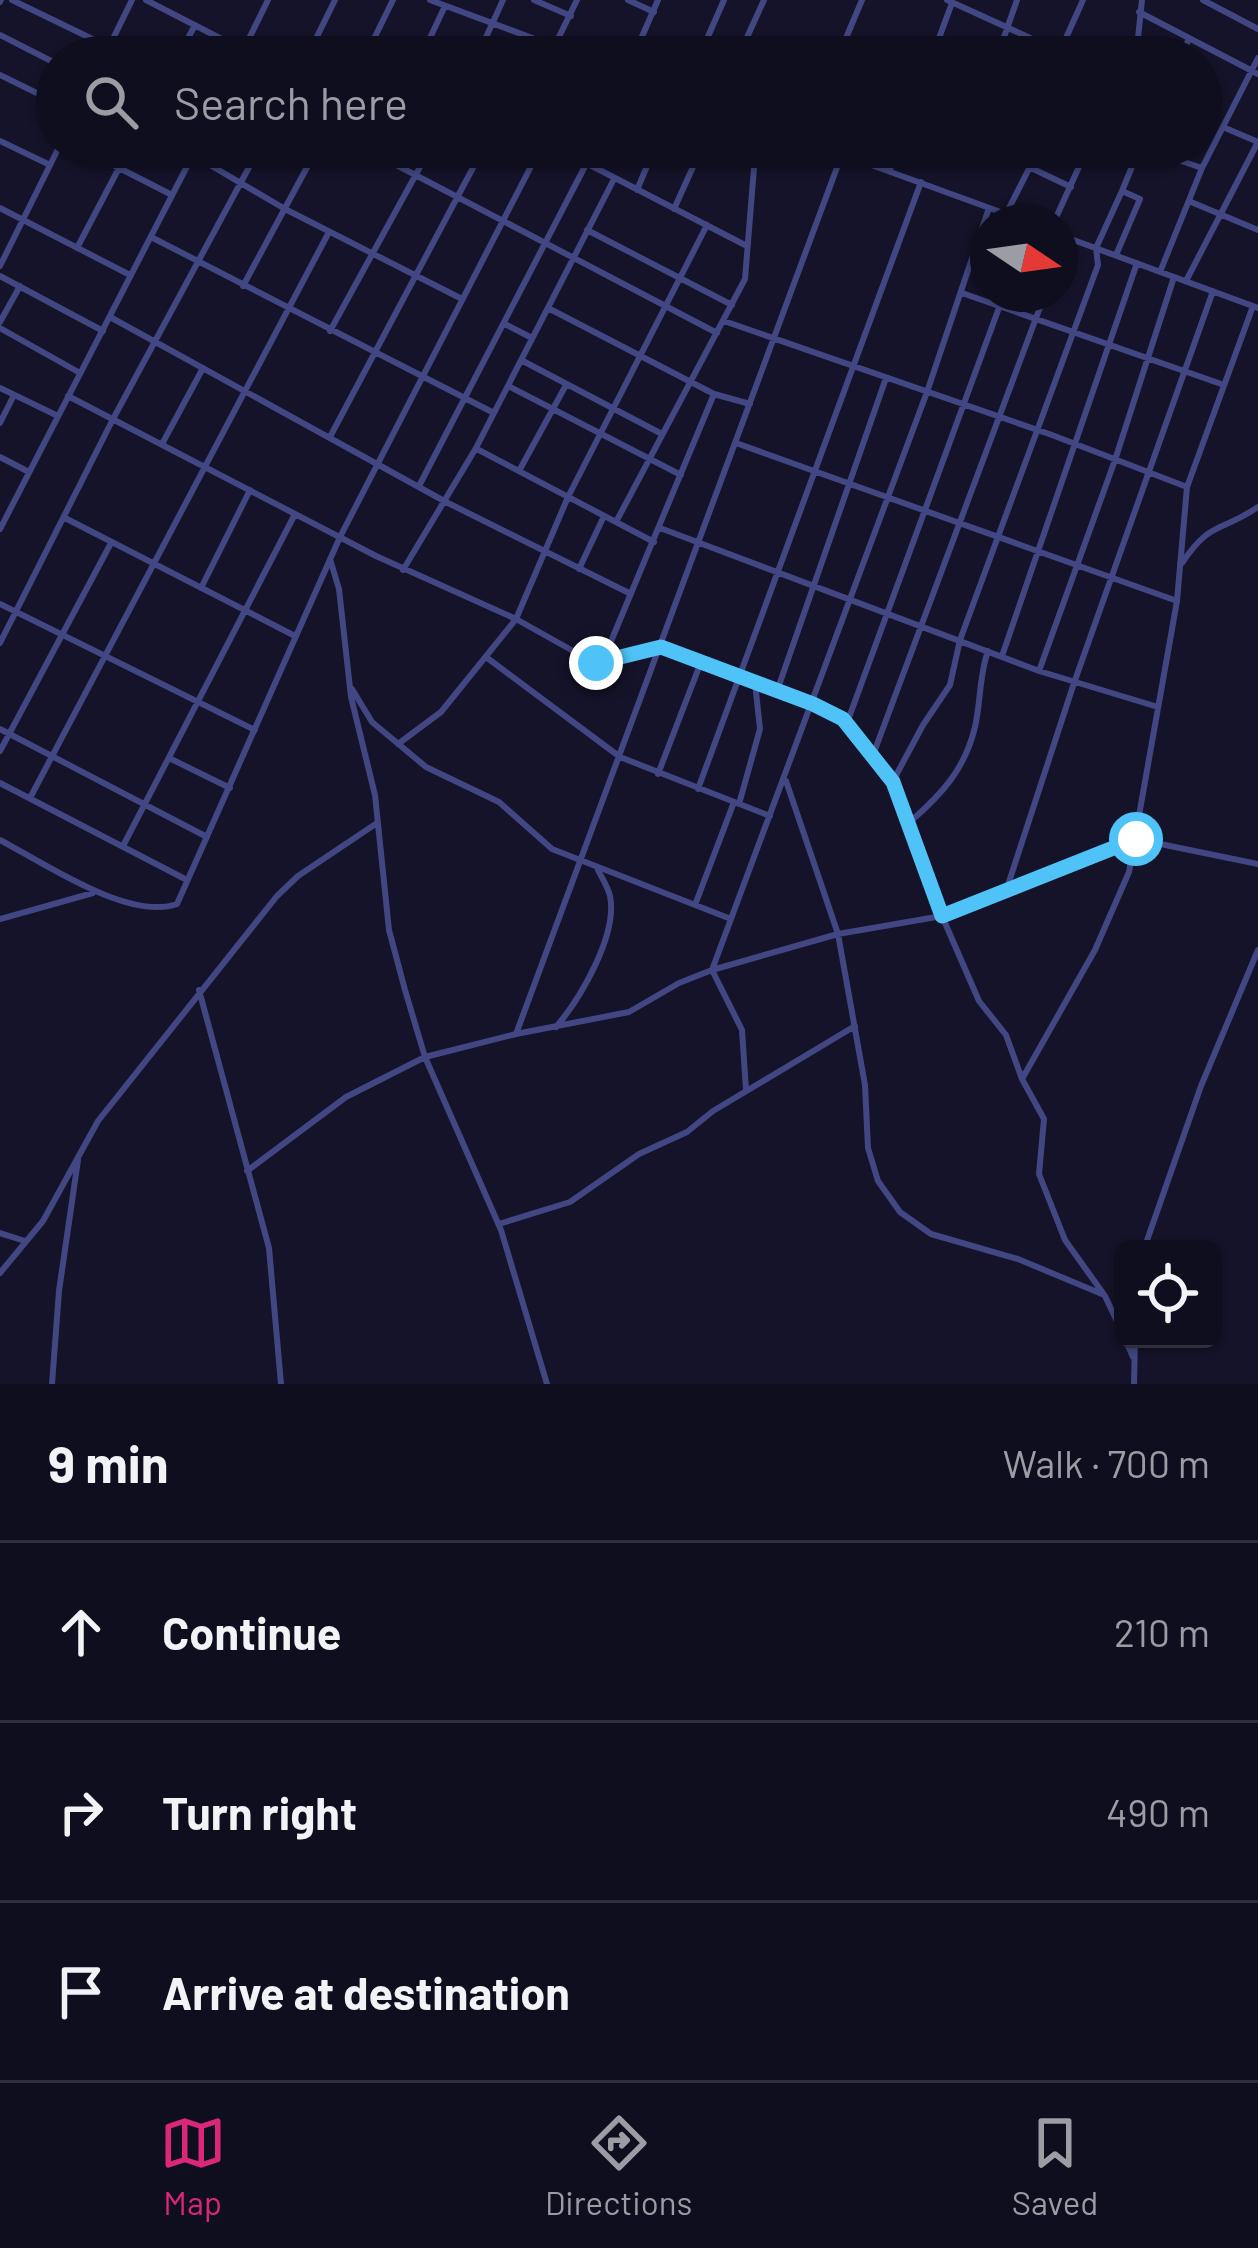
<!DOCTYPE html>
<meta charset="utf-8">
<style>
:root{--surface:#0f0e1f;--page:#181728;--text:#f1f3f6;--muted:#9b9ca4;--line:#2f2e3d;--accent:#db2777}
body{margin:0;font-family:Barlow,sans-serif;background:var(--page);color:var(--text)}
.controls{position:absolute;right:36px;bottom:36px;display:grid;overflow:hidden;border-radius:18px;box-shadow:0 3px 9px #0004}
.controls button{width:108px;height:108px;display:grid;place-items:center;padding:0;border:0;border-bottom:3px solid var(--line);background:var(--surface);color:var(--text);font:60px sans-serif}
.compass{position:absolute;left:970px;top:204px;width:108px;height:108px;border-radius:50%;background:var(--surface);box-shadow:0 3px 9px #0004;rotate:103deg}
.stop{position:absolute;width:36px;height:36px;margin:-27px;border:9px solid #4fc3f7;border-radius:50%;background:#fff}
.stop.end{background:#4fc3f7;border-color:#fff;box-shadow:0 3px 12px #0008}
.list{margin:0;padding:0;list-style:none}
h2{display:flex;justify-content:space-between;align-items:center;height:156px;margin:0;padding:0 48px;font-size:51px}
h2 small{font-size:39px;font-weight:400;color:var(--muted)}
.list li{display:grid;grid-template-columns:78px 1fr auto;gap:36px;align-items:center;box-sizing:border-box;height:180px;padding:0 48px;border-top:3px solid var(--line)}
.list b{display:block;font-size:45px;white-space:nowrap}
.list em{font-size:39px;font-style:normal;color:var(--muted)}
.icon{flex:none;width:66px;height:66px;fill:none;stroke:currentColor;stroke-width:2;stroke-linecap:round;stroke-linejoin:round}
.map{position:relative;flex:none;width:1258px;height:1384px;overflow:hidden}
.search{position:absolute;background:var(--surface);box-shadow:0 3px 9px #0004;left:36px;right:36px;top:36px;height:132px;display:flex;align-items:center;gap:30px;box-sizing:border-box;padding:0 42px;border-radius:66px;color:var(--muted);font-size:45px}
.sheet{height:696px;background:var(--surface)}
nav{display:flex;justify-content:space-around;align-items:center;box-sizing:border-box;height:168px;border-top:3px solid var(--line);background:var(--surface);font-size:33px;color:var(--muted)}
nav a{display:grid;justify-items:center;gap:6px}
nav .on{color:var(--accent)}
.map>svg:first-child{display:block}
.lines{fill:none;stroke-linecap:round;stroke-linejoin:round}
.street{stroke:#424783;stroke-width:6}
.route{stroke:#4fc3f7;stroke-width:15}
</style>
<div class="map">
<svg width="1258" height="1384" viewBox="0 0 1258 1384">
<rect width="100%" height="100%" fill="#141329"/>
<g class="lines">
<path class="street" d="M12,0L109,47
M146,0L243,50
M430,0L583,57
M534,0L571,16
M628,0L654,12
M947,0L1072,57
M1203,0L1258,29
M0,2L1,0
M1139,12L1258,74
M0,35L57,64
M555,45L577,0
M1061,49L1083,0
M840,52L853,57
M104,57L132,0
M178,57L195,25
M240,57L268,0
M307,57L335,0
M365,57L393,0
M421,57L445,6
M477,57L503,0
M529,57L538,39
M633,57L658,0
M699,57L724,0
M738,57L764,0
M838,57L862,0
M932,57L952,3
M997,57L1017,0
M1136,57L1142,0
M1181,57L1188,41
M0,75L57,103
M1223,127L1258,142
M0,141L50,165
M78,147L172,195
M362,147L717,333
M555,147L745,245
M822,147L1028,222
M1113,147L1135,156
M193,155L285,209L462,299
M1031,168L1071,187
M889,171L899,147
M637,190L655,147
M1191,202L1258,230
M0,208L130,275
M674,209L702,147
M1006,214L1040,147
M1054,222L1088,147
M587,230L732,305
M1060,235L1258,308
M151,237L494,413
M77,248L130,147
M1060,251L1065,237
M1116,255L1140,199L1122,191L1140,147L1202,168
M0,266L59,147
M1160,272L1202,168L1258,58
M0,276L103,331
M1186,281L1258,142
M243,286L318,147
M962,293L1224,385
M548,308L714,394L750,404
M110,317L446,502L631,594
M724,321L1052,435L1187,487
M0,322L20,286
M505,324L532,338
M0,328L80,373
M330,331L431,147
M521,360L660,433
M508,386L681,475
M0,388L58,416
M68,396L376,556L516,619L591,661L602,663L661,647L836,715L873,755L893,781L911,821L942,916L979,1001L1006,1035L1022,1079L1044,1119L1039,1174L1065,1240L1105,1296L1123,1334
M0,423L14,395
M331,435L484,147
M736,443L1177,601
M162,444L203,368
M477,449L654,542
M0,457L29,472
M519,471L566,385
M419,486L595,147
M65,518L295,636
M616,522L745,279L754,168L748,147
M660,528L1039,671L1158,707
M0,529L197,147
M330,559L339,589L351,697L375,795L389,930L405,990L425,1057L501,1230L547,1384
M1182,563C1211,520 1220,533 1258,507
M579,569L604,516
M403,570L476,448L614,179
M201,588L250,490
M0,604L255,730
M0,643L113,419L260,147
M1002,656L1137,263
M486,657L620,757L770,816
M602,663L714,394
M1039,671L1115,460L1174,277
M352,689L372,722L426,767L499,802L552,849L731,919
M777,691L886,378
M847,723L1004,294
M0,729L207,837
M398,744L441,712L516,619L568,497L707,225
M0,751L111,543
M873,755L1045,294
M169,758L230,788
M658,774L701,662
M786,781L838,934L865,1085L868,1148L878,1181L900,1212L931,1234L1018,1259L1102,1294
M893,781L923,725L950,685L960,640L1098,265L1096,248L1122,191
M0,783L187,880
M698,789L921,182
M30,798L329,232
M739,804L760,729L755,683
M911,821C942,794 965,769 975,727C981,701 979,676 988,651
M0,840C44,863 128,921 177,904L340,537L541,147
M123,846L295,514
M1006,891L1074,683L1213,291
M695,905L734,802
M0,919L93,893
M199,990L269,1248L281,1384
M556,1027C580,999 618,935 610,896C608,887 602,878 598,870
M516,1034L842,154
M1022,1079L1095,950L1129,872L1177,601L1187,487L1253,306
M746,1090L742,1030L712,970L927,392L989,208
M247,1171L346,1097L425,1057L516,1034L629,1012L679,983L712,970L838,934L942,916L1136,839L1258,864
M499,1224L570,1202L639,1154L687,1132L713,1111L855,1026
M0,1233L25,1241
M1144,1249L1201,1086L1258,950
M0,1273L43,1221L98,1121L277,896L298,876L377,823
M1125,1339L1133,1357
M52,1384L59,1291L78,1160
M1134,1384L1135,1339"/>
</g>
<g class="lines">
<path class="route" d="M596,663L661,647L813,704L843,719L893,782L942,916L1136,839"/>
</g>
</svg>
<div class="controls">
<button><svg class="icon" aria-label="locate" viewBox="0 0 24 24"><circle cx="12" cy="12" r="6"/><path d="M12 2v4M12 18v4M2 12h4M18 12h4"/></svg></button>
</div>
<svg class="compass" viewBox="-18 -18 36 36"><path d="M0-13l5 13h-10z" fill="#e53935"/><path d="M0 13l5-13h-10z" fill="#9b9ca4"/></svg>
<div class="stop" style="left:1136px;top:839px"></div>
<div class="stop end" style="left:596px;top:663px"></div>
<div class="search"><svg class="icon" aria-label="search" viewBox="0 0 24 24"><circle cx="10" cy="10" r="6"/><path d="M15 15l6 6"/></svg>Search here</div>
</div>
<section class="sheet">
<h2>9 min<small>Walk · 700 m</small></h2>
<ul class="list">
<li><svg class="icon" aria-label="ahead" viewBox="0 0 24 24"><path d="M12 20V5M6 11l6-6 6 6"/></svg><div><b>Continue</b></div><em>210 m</em></li>
<li><svg class="icon" aria-label="right" viewBox="0 0 24 24"><path d="M7 20v-9h11M14 6l5 5-5 5"/></svg><div><b>Turn right</b></div><em>490 m</em></li>
<li><svg class="icon" aria-label="arrive" viewBox="0 0 24 24"><path d="M6 21V4h12l-3 4 3 4H6"/></svg><div><b>Arrive at destination</b></div></li>
</ul>
</section>
<nav>
<a class="on"><svg class="icon" aria-label="map" viewBox="0 0 24 24"><path d="M3 6l6-2 6 2 6-2v14l-6 2-6-2-6 2zM9 4v14M15 6v14"/></svg>Map</a>
<a><svg class="icon" aria-label="directions" viewBox="0 0 24 24"><path d="M12 3l9 9-9 9-9-9zM9 14v-3h6M13 9l2 2-2 2"/></svg>Directions</a>
<a><svg class="icon" aria-label="saved" viewBox="0 0 24 24"><path d="M7 4h10v16l-5-4-5 4z"/></svg>Saved</a>
</nav>
